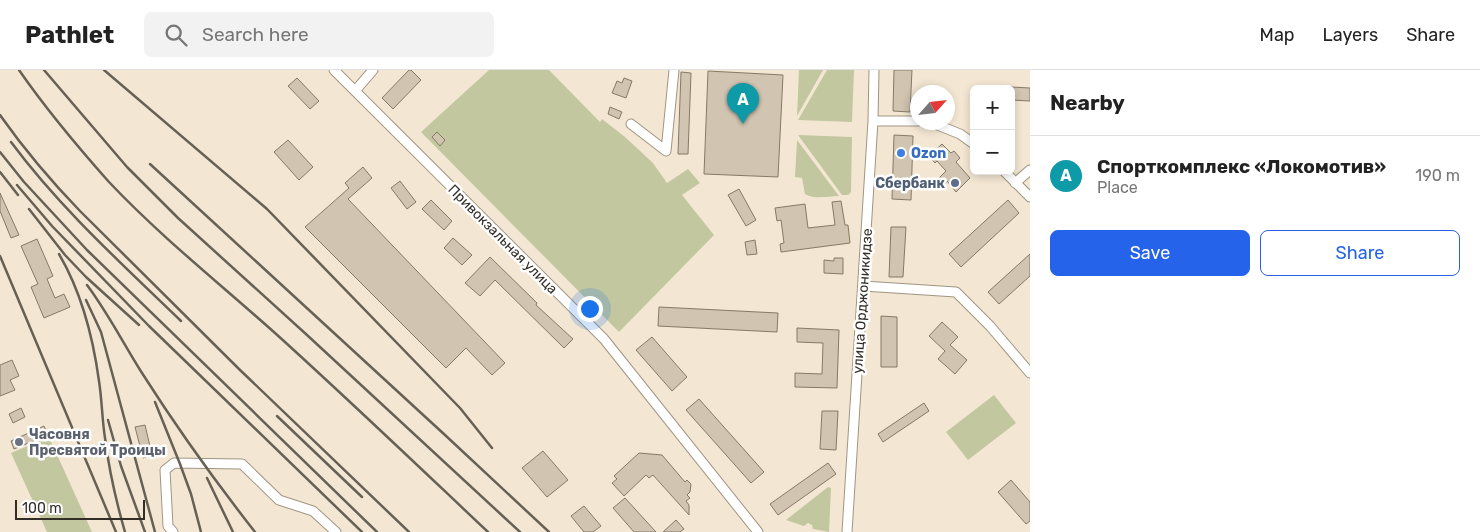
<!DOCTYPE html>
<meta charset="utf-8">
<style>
:root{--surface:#fff;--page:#f2f2f2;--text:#222;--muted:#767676;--line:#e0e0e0;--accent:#2563eb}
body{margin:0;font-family:Rubik,sans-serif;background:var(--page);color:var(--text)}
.controls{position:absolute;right:15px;top:15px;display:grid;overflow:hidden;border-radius:8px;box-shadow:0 2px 8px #0003}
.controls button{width:45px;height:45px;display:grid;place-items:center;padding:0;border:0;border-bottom:1px solid var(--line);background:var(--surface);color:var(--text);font:25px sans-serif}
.compass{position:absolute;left:910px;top:15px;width:45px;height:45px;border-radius:50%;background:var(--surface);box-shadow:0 2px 8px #0003;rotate:63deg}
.scale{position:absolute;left:15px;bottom:12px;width:130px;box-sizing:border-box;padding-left:5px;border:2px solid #322d26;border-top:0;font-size:14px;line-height:18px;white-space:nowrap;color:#322d26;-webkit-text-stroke:4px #fff;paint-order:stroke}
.you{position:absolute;left:589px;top:238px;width:18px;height:18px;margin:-12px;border:4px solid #fff;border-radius:50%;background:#1a73e8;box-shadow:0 0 0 8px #1a73e833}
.badge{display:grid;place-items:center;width:32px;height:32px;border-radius:50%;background:var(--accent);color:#fff;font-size:16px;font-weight:700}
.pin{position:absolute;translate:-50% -41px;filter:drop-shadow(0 1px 2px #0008)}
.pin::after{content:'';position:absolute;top:26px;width:18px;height:15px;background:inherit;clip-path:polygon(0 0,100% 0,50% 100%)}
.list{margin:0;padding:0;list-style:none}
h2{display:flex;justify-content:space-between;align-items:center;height:65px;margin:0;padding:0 20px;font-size:21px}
h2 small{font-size:16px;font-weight:400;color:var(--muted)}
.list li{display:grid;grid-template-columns:32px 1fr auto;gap:15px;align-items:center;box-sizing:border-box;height:80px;padding:0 20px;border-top:1px solid var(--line)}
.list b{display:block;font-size:19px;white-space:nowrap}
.list p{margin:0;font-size:16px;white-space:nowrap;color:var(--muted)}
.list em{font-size:16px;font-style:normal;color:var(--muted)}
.actions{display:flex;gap:10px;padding:15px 20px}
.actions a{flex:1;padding:11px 0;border:1px solid var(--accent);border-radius:8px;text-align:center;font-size:18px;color:var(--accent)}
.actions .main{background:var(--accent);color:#fff}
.icon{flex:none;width:28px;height:28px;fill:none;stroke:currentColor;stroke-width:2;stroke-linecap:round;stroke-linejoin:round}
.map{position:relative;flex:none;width:1030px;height:462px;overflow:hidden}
header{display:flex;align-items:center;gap:30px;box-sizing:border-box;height:70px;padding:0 25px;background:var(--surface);border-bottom:1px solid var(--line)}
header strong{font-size:24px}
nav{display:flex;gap:28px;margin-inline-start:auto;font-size:18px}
.search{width:350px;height:45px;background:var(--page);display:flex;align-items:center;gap:12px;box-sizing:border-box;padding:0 18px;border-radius:8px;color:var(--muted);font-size:19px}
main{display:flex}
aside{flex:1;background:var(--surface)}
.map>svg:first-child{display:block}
.green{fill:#c2c79f}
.building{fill:#d1c4b1;stroke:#857968}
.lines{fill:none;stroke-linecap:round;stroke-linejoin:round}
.minor-casing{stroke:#a09583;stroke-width:11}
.minor{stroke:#fff;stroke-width:9}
.rail{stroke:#676055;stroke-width:2.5}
.shop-dot{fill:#3f7fe0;stroke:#fff;stroke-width:2}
.service-dot{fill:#5c6f8a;stroke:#fff;stroke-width:2}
.worship-dot{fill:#6b7280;stroke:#fff;stroke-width:2}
.labels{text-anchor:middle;stroke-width:5;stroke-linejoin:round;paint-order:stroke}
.shop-label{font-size:14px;font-weight:bold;fill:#366cbe;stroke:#fff;text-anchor:start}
.service-label{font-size:14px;font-weight:bold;fill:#4e5e75;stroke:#fff;text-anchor:end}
.street-label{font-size:14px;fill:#322d26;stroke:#fff}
.worship-label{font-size:14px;font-weight:bold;fill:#5b616d;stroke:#fff;text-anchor:start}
</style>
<header>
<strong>Pathlet</strong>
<div class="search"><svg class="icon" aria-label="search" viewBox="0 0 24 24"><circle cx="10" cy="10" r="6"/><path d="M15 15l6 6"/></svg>Search here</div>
<nav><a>Map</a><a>Layers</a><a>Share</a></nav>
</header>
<main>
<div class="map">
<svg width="1030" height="462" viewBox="0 0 1030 462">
<rect width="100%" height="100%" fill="#f3e7d3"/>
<path class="green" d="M489,0H549L600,52L602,49L625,67L653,93L667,113L688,99L700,113L682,125L714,165L619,262L421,62Z
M799,0H823L797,46Z
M827,0H854L852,52L798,50Z
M798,65L852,67L851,122L848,125H842Z
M797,70L839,126C828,126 814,130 805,124L802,108L795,107Z
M994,325L1016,353L968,390L946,362Z
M49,367L92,462H47L11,383Z
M828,417L831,418L829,462L813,459L812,455L808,453L804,456L786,450Z"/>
<path class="building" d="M409,0H411L421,10L393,39L382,28Z
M894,0H912L910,42L893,41Z
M708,1L783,5L778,107L704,104Z
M681,2L691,3L688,84H678Z
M297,8L319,31L310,39L288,16Z
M624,8L632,11L626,28L612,23L617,11L622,13Z
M1011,17L1030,18V31L1011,30Z
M610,37L622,42L619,49L608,44Z
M437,62L445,70L440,76L432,67Z
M894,65L913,66L911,130L892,129Z
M288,70L313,97L299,110L274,82Z
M942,74L951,83L954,81L960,88L956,92L970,108L956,122L947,111L945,114L939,108L946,101L937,91L935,93L929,86Z
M363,97L372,108L348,129L505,293L492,305L466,278L446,298L305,157L349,118L345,113Z
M400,111L416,132L407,139L391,118Z
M739,119L756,150L746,156L728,125Z
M0,123L19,165L11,168L0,141Z
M431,130L452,151L444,160L422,139Z
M1008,130L1019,143L961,197L949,184Z
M841,131L845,155H848L850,173L781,182L780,174L784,173L781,150L777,151L775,138L805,134L808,158L835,155L832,132Z
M891,157H906L903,207H889Z
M453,168L472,185L462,195L444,178Z
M37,169L53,206L47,209L55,228L64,224L70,237L44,248L31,217L38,214L21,176Z
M755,170L757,184L747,185L745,172Z
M1030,184V206L999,234L988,222Z
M490,187L537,233L536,235L573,269L564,278L495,210L480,226L465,213Z
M834,188H843V204L824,203V190L834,191Z
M659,237L778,243L777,262L658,256Z
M881,246L897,247V297H881Z
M942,252L958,267L950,275L967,290L955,304L938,289L945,281L929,266Z
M797,258L839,260L837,318L795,317V303L822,304L823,273L797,272Z
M652,267L687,307L672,321L636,280Z
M12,290L19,306L10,310L15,320L0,326V295Z
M699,329L764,402L751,413L686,340Z
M924,333L929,341L883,372L878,364Z
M21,338L25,347L13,353L9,344Z
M822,341H838L836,380L820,379Z
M145,355L152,385L143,388L135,357Z
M44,356L48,365L14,379L11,371Z
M543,381L568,410L547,427L522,398Z
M639,383L662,385L685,412L687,410L691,414L690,422L687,425L690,428L686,431L689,435V445L653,405L649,408L646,405L624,426L612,413L617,409L614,406Z
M828,393L836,404L778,445L770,434Z
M1011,410L1030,432V451L1026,454L998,422Z
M625,428L656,462H634L613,438Z
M584,436L601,456L593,462H584L571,446Z
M676,450L684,459L680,462H663Z"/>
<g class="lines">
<defs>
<path id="minor" d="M334,0L604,269L758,462
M355,21L373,0
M873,51H918
M930,52L960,64L974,74
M631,54L666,81L674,0
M1004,101L1030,127
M1015,113L1030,100
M863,216L956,222L990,256L1030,303
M173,462L168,456L165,400L174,393L242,394L279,430L313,441L336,462
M847,462L873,51L874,0"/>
</defs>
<use href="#minor" class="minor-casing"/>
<use href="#minor" class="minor"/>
<path class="rail" d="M19,0C46,39 77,76 109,112C160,166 219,213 275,263C347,328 417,395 488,462
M44,0L127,97L178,148L307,265L520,462
M104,0L267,139L460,338L492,378
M0,45C24,79 51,111 80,141L239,299L409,462
M11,72C60,138 122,194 181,251
M0,82L24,112L87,180L377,462
M150,94L445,365L549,462
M0,102L18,125
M17,115L52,156L149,256L362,462
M29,139L65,185L86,207L139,255
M59,184C82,223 93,267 99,311C102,330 102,349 105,368C109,400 116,431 125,462
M0,186L116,462
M87,215C108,243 123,273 142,303C177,358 215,411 255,462
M86,230L101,262L155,462
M155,332L180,394L191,424L201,462
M277,346L362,427
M108,350L121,396L145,462
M207,408L233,462"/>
</g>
<circle class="shop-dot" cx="901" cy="83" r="5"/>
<circle class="service-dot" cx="955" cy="113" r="5"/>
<circle class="worship-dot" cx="19" cy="372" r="5"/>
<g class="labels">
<g class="shop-label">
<text x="911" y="88">Ozon</text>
</g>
<g class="service-label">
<text x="945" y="118">Сбербанк</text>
</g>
<g class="street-label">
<text transform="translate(503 169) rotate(45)" y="5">Привокзальная улица</text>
<text transform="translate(862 231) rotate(-86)" y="5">улица Орджоникидзе</text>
</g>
<g class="worship-label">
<text x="29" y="369">Часовня<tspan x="29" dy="16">Пресвятой Троицы</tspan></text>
</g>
</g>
</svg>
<div class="controls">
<button>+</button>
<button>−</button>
</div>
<svg class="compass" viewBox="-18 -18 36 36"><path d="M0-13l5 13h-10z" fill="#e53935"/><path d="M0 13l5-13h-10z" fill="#767676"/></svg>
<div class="scale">100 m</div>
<div class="you"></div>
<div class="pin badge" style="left:743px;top:54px;background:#0f9aa8">A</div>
</div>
<aside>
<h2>Nearby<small></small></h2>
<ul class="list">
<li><span class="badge" style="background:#0f9aa8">A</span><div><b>Спорткомплекс «Локомотив»</b><p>Place</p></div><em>190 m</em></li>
</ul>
<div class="actions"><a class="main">Save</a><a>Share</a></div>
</aside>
</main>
